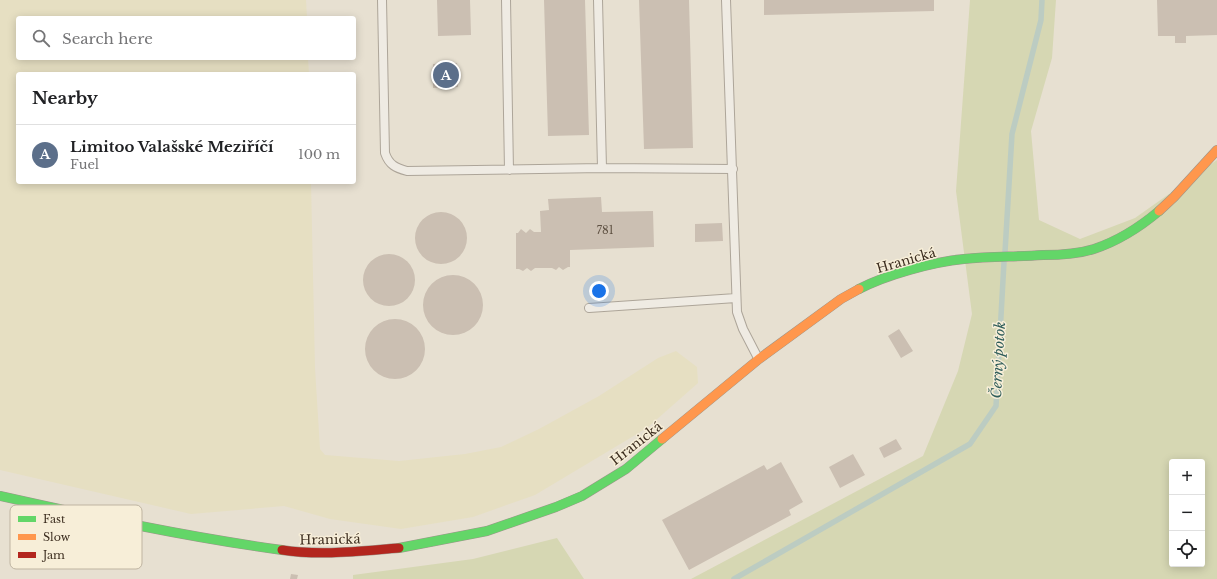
<!DOCTYPE html>
<meta charset="utf-8">
<style>
:root{--surface:#fff;--page:#f6f6f6;--text:#202124;--muted:#757577;--line:#e0e0e0;--accent:#786c5e}
body{margin:0;font-family:"Libre Baskerville",serif;background:var(--page);color:var(--text)}
.controls{position:absolute;right:12px;bottom:12px;display:grid;overflow:hidden;border-radius:4px;box-shadow:0 2px 10px #0003}
.controls button{width:36px;height:36px;display:grid;place-items:center;padding:0;border:0;border-bottom:1px solid var(--line);background:var(--surface);color:var(--text);font:20px sans-serif}
.you{position:absolute;left:599px;top:291px;width:14px;height:14px;margin:-10px;border:3px solid #fff;border-radius:50%;background:#1a73e8;box-shadow:0 0 0 6px #1a73e833}
.badge{display:grid;place-items:center;width:26px;height:26px;border-radius:50%;background:var(--accent);color:#fff;font-size:13px;font-weight:700}
.pin{position:absolute;translate:-50% -50%;border:2px solid #fff;box-shadow:0 1px 4px #0006}
.list{margin:0;padding:0;list-style:none}
h2{display:flex;justify-content:space-between;align-items:center;height:52px;margin:0;padding:0 16px;font-size:17px}
h2 small{font-size:13px;font-weight:400;color:var(--muted)}
.list li{display:grid;grid-template-columns:26px 1fr auto;gap:12px;align-items:center;box-sizing:border-box;height:60px;padding:0 16px;border-top:1px solid var(--line)}
.list b{display:block;font-size:15px;white-space:nowrap}
.list p{margin:0;font-size:13px;white-space:nowrap;color:var(--muted)}
.list em{font-size:13px;font-style:normal;color:var(--muted)}
.icon{flex:none;width:22px;height:22px;fill:none;stroke:currentColor;stroke-width:2;stroke-linecap:round;stroke-linejoin:round}
.map{position:relative;flex:none;width:1217px;height:579px;overflow:hidden}
.search{position:absolute;background:var(--surface);box-shadow:0 2px 10px #0003;left:16px;top:16px;width:340px;height:44px;display:flex;align-items:center;gap:10px;box-sizing:border-box;padding:0 14px;border-radius:4px;color:var(--muted);font-size:15px}
.panel{position:absolute;background:var(--surface);box-shadow:0 2px 10px #0003;left:16px;top:72px;width:340px;height:112px;border-radius:4px}
.map>svg:first-child{display:block}
.farmland{fill:#e6dfc2}
.green{fill:#d6d7b3;fill-rule:evenodd}
.lines{fill:none;stroke-linecap:round;stroke-linejoin:round}
.stream{stroke:#bcccc2;stroke-width:5.5}
.building{fill:#cbbfb2}
.lane-casing{stroke:#ada599;stroke-width:10}
.fast-casing{stroke:#9c958a;stroke-width:10}
.slow-casing{stroke:#9c958a;stroke-width:10}
.jam-casing{stroke:#9c958a;stroke-width:10}
.lane{stroke:#efebe3;stroke-width:8}
.fast{stroke:#63d668;stroke-width:9}
.slow{stroke:#ff974d;stroke-width:9}
.jam{stroke:#b3261e;stroke-width:9}
.labels{text-anchor:middle;stroke-width:3;stroke-linejoin:round;paint-order:stroke}
.number-label{font-size:11px;fill:#605244}
.street-label{font-size:13px;fill:#3d2e20;stroke:#f7eed8}
.water-label{font-size:14px;font-style:italic;fill:#2f5d5a;stroke:#f7eed8}
.key{fill:#f7eed8;stroke:#bfb4a1;stroke-width:1}
.key-label{font-size:11px;fill:#3d2e20}
</style>
<div class="map">
<svg width="1217" height="579" viewBox="0 0 1217 579">
<rect width="100%" height="100%" fill="#e7e0d1"/>
<path class="farmland" d="M0,0H306L307,18H18V58H308L309,74H18V182H311L315,368L320,449L325,455L399,461L465,454L501,447L539,429L599,396L658,358L676,351L697,367L698,383L647,428L535,495L473,517L401,529L330,519L284,506L191,514L0,470Z"/>
<path class="green" d="M970,0H1056L1052,58L1031,131L1039,220L1080,239L1135,218L1217,160V579H691L923,456L958,371L972,314L956,191ZM1172,462H1202V564H1172Z
M557,538L584,579H353V575L473,559Z"/>
<g class="lines">
<path class="stream" d="M1005,252L1012,134L1041,20L1042,0
M734,579L970,444L996,406L1004,262"/>
</g>
<path class="building" d="M437,0H470L471,35L438,36Z
M544,0H585L589,135L548,136Z
M639,0H689L693,148L644,149Z
M764,0H934V11L764,15Z
M1157,0H1217V35L1186,36V43H1175V36H1158Z
M457,63L458,87L433,88V64Z
M601,197L602,212L653,211L654,247L570,250V267H568L563,270L559,267L556,270L552,268H535L531,271L527,268L523,271L519,269H516V233H518L521,229L526,233L530,229L534,232H541L540,211L549,210L548,199Z
M415 238a26 26 0 1 1 52 0a26 26 0 1 1-52 0Z
M722,223L723,241L695,242V224Z
M363 280a26 26 0 1 1 52 0a26 26 0 1 1-52 0Z
M423 305a30 30 0 1 1 60 0a30 30 0 1 1-60 0Z
M365 349a30 30 0 1 1 60 0a30 30 0 1 1-60 0Z
M899,329L913,351L901,358L888,336Z
M896,439L902,449L884,458L879,448Z
M853,454L865,475L840,488L829,467Z
M781,462L803,502L789,510L791,515L689,570L662,520L764,465L767,470Z
M291,574L298,575L297,579H290Z"/>
<g class="lines">
<defs>
<path id="lane" d="M382,0L385,153C389,165 396,168 407,171L602,168L733,169
M506,0L509,170
M598,0L602,168
M726,0L737,312L743,329L758,358
M589,308L736,298"/>
<path id="fast" d="M859,289C886,275 932,262 964,259C990,256 1016,257 1043,255C1060,255 1078,254 1094,249C1118,241 1140,227 1159,211
M0,496C94,517 187,537 282,550
M399,548L487,531L556,507L582,496L626,469L662,439"/>
<path id="slow" d="M1159,211L1174,197L1217,150
M662,439L759,359L841,299L859,289"/>
<path id="jam" d="M282,550C321,556 360,551 399,548"/>
</defs>
<use href="#lane" class="lane-casing"/>
<use href="#fast" class="fast-casing"/>
<use href="#slow" class="slow-casing"/>
<use href="#jam" class="jam-casing"/>
<use href="#lane" class="lane"/>
<use href="#fast" class="fast"/>
<use href="#slow" class="slow"/>
<use href="#jam" class="jam"/>
</g>
<g class="labels">
<g class="number-label">
<text x="605" y="234">781</text>
</g>
<g class="street-label">
<text transform="translate(906 260) rotate(-16)" y="5">Hranická</text>
<text transform="translate(636 443) rotate(-38)" y="5">Hranická</text>
<text transform="translate(330 539) rotate(-1)" y="5">Hranická</text>
</g>
<g class="water-label">
<text transform="translate(998 360) rotate(-87)" y="5">Černý potok</text>
</g>
</g>
<rect x="10" y="505" width="132" height="64" rx="6" class="key"/>
<rect x="18" y="516" width="18" height="6" fill="#63d668"/>
<rect x="18" y="534" width="18" height="6" fill="#ff974d"/>
<rect x="18" y="552" width="18" height="6" fill="#b3261e"/>
<g class="key-label">
<text x="43" y="523">Fast</text>
<text x="43" y="541">Slow</text>
<text x="43" y="559">Jam</text>
</g>
</svg>
<div class="controls">
<button>+</button>
<button>−</button>
<button><svg class="icon" aria-label="locate" viewBox="0 0 24 24"><circle cx="12" cy="12" r="6"/><path d="M12 2v4M12 18v4M2 12h4M18 12h4"/></svg></button>
</div>
<div class="you"></div>
<div class="pin badge" style="left:446px;top:75px;background:#5c6f8a">A</div>
<div class="search"><svg class="icon" aria-label="search" viewBox="0 0 24 24"><circle cx="10" cy="10" r="6"/><path d="M15 15l6 6"/></svg>Search here</div>
<section class="panel">
<h2>Nearby<small></small></h2>
<ul class="list">
<li><span class="badge" style="background:#5c6f8a">A</span><div><b>Limitoo Valašské Meziříčí</b><p>Fuel</p></div><em>100 m</em></li>
</ul>
</section>
</div>
